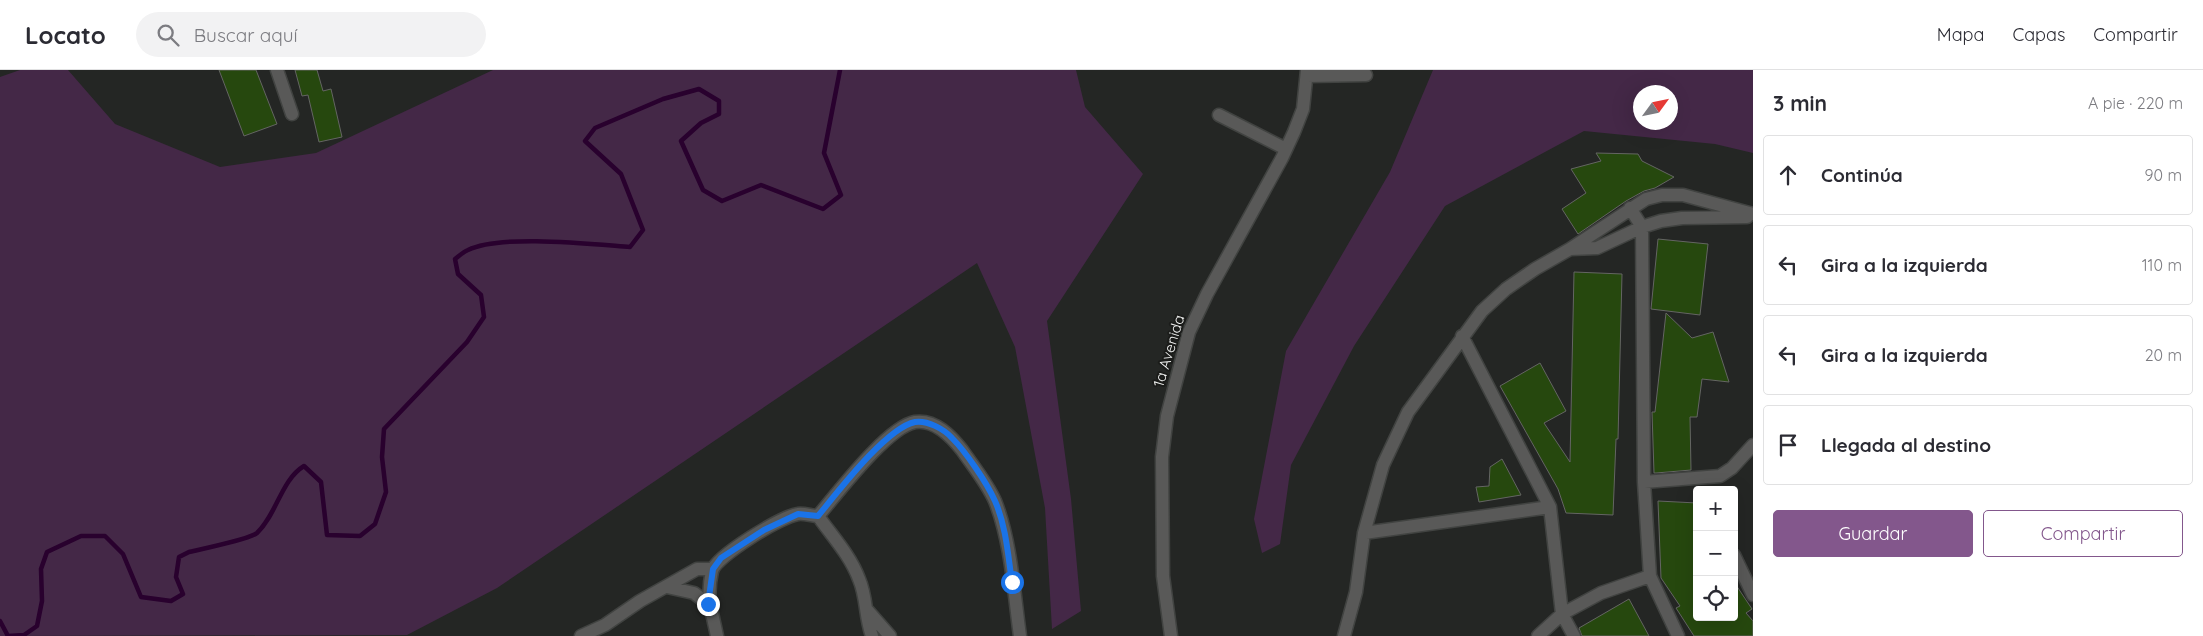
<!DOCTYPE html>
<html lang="es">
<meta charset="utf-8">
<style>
:root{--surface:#fff;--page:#f2f2f3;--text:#2b2b33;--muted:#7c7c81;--line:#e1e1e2;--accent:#83578c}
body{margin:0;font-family:Quicksand,sans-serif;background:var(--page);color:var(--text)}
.controls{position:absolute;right:15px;bottom:15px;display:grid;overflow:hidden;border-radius:5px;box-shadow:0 5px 20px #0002}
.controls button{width:45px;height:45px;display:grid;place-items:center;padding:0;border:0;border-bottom:1px solid var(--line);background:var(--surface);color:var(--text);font:25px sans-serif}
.compass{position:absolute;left:1633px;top:15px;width:45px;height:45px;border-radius:50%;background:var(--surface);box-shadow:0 5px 20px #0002;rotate:57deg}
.stop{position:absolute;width:15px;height:15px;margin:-11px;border:4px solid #1a73e8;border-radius:50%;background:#fff}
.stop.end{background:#1a73e8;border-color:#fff;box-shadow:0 1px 5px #0008}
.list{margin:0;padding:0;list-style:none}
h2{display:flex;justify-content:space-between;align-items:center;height:65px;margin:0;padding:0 20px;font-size:21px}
h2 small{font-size:16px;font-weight:400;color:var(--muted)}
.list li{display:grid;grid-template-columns:32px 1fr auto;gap:15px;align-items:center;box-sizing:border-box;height:80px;margin:0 10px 10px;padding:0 10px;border:1px solid var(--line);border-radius:5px}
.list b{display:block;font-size:19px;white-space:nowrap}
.list em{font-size:16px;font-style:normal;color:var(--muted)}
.actions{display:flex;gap:10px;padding:15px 20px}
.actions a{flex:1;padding:11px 0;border:1px solid var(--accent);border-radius:5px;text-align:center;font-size:18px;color:var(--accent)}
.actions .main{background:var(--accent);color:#fff}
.icon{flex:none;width:28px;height:28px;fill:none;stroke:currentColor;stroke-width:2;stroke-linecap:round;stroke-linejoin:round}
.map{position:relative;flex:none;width:1753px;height:566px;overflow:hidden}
header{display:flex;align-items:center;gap:30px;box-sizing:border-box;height:70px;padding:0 25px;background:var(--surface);border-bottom:1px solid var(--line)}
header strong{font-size:24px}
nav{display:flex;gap:28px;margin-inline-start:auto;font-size:18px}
.search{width:350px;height:45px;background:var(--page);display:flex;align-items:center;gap:12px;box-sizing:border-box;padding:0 18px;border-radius:28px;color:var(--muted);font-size:19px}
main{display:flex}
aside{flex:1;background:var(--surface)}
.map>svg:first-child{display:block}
.green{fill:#442847;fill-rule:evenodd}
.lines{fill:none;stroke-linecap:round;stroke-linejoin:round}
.stream{stroke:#29012e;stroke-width:4.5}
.building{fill:#26480e;stroke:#646563}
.minor-casing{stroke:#414341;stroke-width:15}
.minor{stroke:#595958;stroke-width:12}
.route{stroke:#1a73e8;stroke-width:6}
.labels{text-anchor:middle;stroke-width:4;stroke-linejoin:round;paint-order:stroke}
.street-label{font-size:15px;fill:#f3f4f3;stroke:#1b1c1a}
</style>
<header>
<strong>Locato</strong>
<div class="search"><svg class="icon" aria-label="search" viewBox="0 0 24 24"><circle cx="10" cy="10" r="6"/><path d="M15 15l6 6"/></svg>Buscar aquí</div>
<nav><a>Mapa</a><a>Capas</a><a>Compartir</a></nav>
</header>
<main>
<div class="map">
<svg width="1753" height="566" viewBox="0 0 1753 566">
<rect width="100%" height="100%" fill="#242624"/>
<path class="green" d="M20,0H68L115,54L220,97L316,83L493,0H1076L1085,37L1143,104L1047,251L1071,429L1081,541L1052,559L1045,438L1015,277L977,193L497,518L407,565L0,566V7Z
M1433,0H1753V83L1715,74L1584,61L1445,136L1354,276L1291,395L1280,474L1262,483L1254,449L1286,281L1390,102ZM1640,22H1670V52H1640Z"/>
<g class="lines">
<path class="stream" d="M0,551L8,566L24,565L37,556L42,531L41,499L47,482L81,466H105L123,484L141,527L171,531L183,524L176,507L179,487L189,482C202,479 250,469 257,463C277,444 281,410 304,396L321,412L327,465L360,466L375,454L386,422L382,387L384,359L467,272L484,247L481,225L458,204L455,189C459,186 463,182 468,180C501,164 591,174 630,177L643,160L621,104L585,71L595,58L663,29L699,19L719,31V44L701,53L681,71L703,120L722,131L761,115L823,139L841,125L824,83L840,0"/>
</g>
<path class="building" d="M219,0H256L277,54L244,66Z
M295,0H317L323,21L331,19L342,67L319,72L308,25L302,26Z
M1596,83L1638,84L1642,91L1674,107L1655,118L1644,121L1626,131L1578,164L1562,139L1586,123L1571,99L1601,91Z
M1658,169L1708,174L1700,245L1651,239Z
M1574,202L1622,204L1618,369H1616L1613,445L1566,443L1558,419L1500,316L1540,293L1566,341L1544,353L1570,392Z
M1666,243L1692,268L1713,262L1729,312L1702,309L1697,347H1690L1691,400L1656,403H1654L1652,342H1655Z
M1502,389L1521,425L1479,432L1476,417L1489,416L1490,397Z
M1658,431L1697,433V547H1734V512L1752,539L1746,543L1753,551V566H1694L1676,538L1680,536L1661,508Z
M1629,529L1649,566H1582L1579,558Z"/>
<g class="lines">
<defs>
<path id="minor" d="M277,0L292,44
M1307,6L1366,5
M1219,45L1286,79
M1630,138L1642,157L1644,412L1650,506L1678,566
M1570,179L1597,178L1642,157L1661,151L1682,148L1747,147
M1462,266L1550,437L1562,544L1574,566
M1644,412L1720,406L1732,398L1753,375
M818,446C837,424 887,357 915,352C935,349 951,366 962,380C973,396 987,413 995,431C1011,471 1014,523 1020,566
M1364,463L1550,437
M1734,485L1753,525
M667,517L694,523L708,534
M868,541L890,566
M581,566L605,555L640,531L697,499H713
M717,566C712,541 706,528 712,501C716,486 782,446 798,444C804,443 812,446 818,446C832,466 850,485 859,509C867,527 865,548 872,566
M1171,566L1163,506L1162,387L1167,346L1189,262L1207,224L1282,88L1294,62L1303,39L1307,0
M1344,566L1356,522L1364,463L1383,395L1408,342L1482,241L1506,219L1535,199L1570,179L1646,129L1662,125H1683L1753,144
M1538,566L1562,544L1601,523L1650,506"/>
</defs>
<use href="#minor" class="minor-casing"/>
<use href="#minor" class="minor"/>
</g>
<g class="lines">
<path class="route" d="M708,534L713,499L721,488L764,460L798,444L818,446C837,423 886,358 915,352C927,350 944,359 952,368C966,382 987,413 995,431C1006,456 1008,485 1012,512"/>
</g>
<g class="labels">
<g class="street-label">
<text transform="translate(1169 281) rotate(-73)" y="5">1a Avenida</text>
</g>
</g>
</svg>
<div class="controls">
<button>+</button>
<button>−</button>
<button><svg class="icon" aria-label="locate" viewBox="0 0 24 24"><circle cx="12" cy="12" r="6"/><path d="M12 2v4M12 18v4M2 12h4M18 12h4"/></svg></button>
</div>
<svg class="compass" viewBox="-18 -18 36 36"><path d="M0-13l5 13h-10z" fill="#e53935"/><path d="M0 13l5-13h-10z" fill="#7c7c81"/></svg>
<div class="stop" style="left:1012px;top:512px"></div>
<div class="stop end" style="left:708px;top:534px"></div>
</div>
<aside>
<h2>3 min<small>A pie · 220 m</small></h2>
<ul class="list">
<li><svg class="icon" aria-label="ahead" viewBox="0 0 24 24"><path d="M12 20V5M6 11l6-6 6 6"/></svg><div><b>Continúa</b></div><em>90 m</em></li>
<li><svg class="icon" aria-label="left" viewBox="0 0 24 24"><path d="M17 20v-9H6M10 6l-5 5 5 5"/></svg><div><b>Gira a la izquierda</b></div><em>110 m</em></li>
<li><svg class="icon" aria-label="left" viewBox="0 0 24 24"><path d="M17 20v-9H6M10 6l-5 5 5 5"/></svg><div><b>Gira a la izquierda</b></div><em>20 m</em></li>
<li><svg class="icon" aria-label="arrive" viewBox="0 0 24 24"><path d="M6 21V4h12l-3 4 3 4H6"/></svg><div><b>Llegada al destino</b></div></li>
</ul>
<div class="actions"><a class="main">Guardar</a><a>Compartir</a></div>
</aside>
</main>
